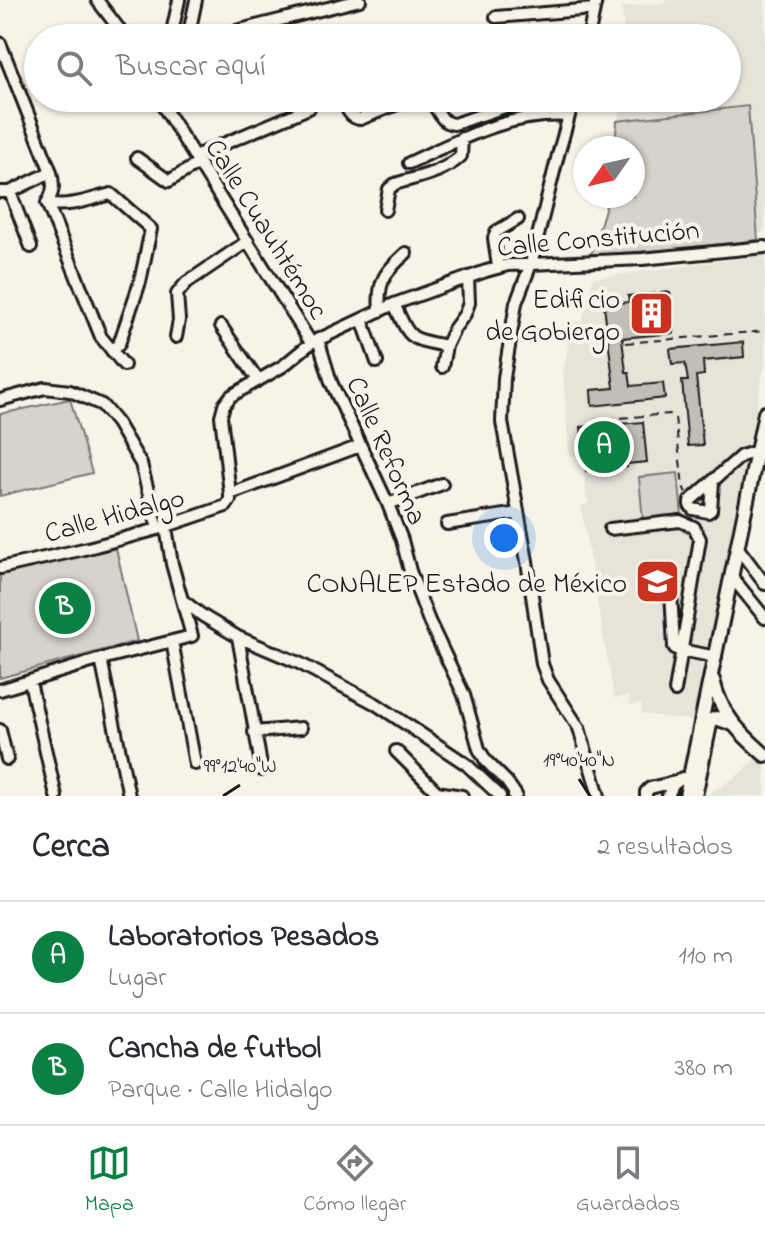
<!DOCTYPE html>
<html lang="es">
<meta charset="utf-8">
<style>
:root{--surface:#fff;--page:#f7f7f7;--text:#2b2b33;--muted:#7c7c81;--line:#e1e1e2;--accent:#0b8043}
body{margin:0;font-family:"Indie Flower",sans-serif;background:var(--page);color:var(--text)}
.compass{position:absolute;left:573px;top:136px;width:72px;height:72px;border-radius:50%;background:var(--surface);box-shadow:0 2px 6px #0004;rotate:236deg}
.you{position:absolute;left:504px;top:538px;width:28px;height:28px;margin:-20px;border:6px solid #fff;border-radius:50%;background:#1a73e8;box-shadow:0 0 0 12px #1a73e833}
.badge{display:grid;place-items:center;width:52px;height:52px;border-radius:50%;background:var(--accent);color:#fff;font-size:26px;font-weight:700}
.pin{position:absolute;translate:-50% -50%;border:4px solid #fff;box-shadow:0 2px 8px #0006}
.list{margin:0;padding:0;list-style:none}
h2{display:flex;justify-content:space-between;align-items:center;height:104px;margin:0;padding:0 32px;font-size:34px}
h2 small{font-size:26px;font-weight:400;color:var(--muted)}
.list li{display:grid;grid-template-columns:52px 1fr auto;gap:24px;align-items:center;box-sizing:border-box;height:112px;padding:0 32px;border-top:2px solid var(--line)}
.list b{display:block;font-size:30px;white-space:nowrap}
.list p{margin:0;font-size:26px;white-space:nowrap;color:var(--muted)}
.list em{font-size:26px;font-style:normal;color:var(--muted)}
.icon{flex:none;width:44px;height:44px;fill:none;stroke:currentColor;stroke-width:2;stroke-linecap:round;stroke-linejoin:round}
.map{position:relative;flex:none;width:765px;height:796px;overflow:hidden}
.search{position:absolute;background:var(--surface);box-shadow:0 2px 6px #0004;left:24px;right:24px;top:24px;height:88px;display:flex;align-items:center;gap:20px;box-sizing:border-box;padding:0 28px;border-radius:44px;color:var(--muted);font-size:30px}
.sheet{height:328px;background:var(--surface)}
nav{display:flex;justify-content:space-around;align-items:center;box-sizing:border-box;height:112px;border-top:2px solid var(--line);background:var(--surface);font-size:22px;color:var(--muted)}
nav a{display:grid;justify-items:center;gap:4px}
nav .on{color:var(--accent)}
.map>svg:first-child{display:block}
.built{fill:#e6e3d9}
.green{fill:#d7d3cb;stroke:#7a7874;stroke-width:2}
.building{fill:#c0beb5;stroke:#1c1c1c;stroke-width:2}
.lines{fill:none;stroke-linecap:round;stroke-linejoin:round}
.minor-casing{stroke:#1c1c1c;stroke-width:16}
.major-casing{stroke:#1c1c1c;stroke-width:18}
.path{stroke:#1c1c1c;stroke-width:2;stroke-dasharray:8 6;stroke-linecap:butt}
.minor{stroke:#f7f3e8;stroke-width:10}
.major{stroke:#f7f3e8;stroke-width:12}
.ticks{fill:none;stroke:#1c1c1c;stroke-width:3}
.labels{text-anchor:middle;stroke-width:8;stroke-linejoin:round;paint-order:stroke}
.street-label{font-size:28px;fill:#1c1c1c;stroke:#f7f3e8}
.poi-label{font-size:28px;fill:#1c1c1c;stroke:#f7f3e8;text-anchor:end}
.ticks-label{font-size:20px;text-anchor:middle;fill:#1c1c1c;stroke:#f7f3e8;stroke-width:8;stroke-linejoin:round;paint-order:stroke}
</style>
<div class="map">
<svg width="765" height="796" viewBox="0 0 765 796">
<rect width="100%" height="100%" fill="#f7f3e8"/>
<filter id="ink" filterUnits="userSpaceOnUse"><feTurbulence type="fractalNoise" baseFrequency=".0125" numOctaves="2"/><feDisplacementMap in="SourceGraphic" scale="16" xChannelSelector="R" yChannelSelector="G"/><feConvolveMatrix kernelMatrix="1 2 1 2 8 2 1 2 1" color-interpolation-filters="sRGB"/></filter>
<g filter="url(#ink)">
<path class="built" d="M665,0H765V232L758,233L747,106L617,121L625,98H727V38H624L622,7L665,3Z
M765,255V363L693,721L642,714L641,704L630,705L628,696L614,698L581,506L589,503L586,496L582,455L569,456L563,372L573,322H582L593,278Z
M760,755L765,759V796H705L736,777Z"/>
<path class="green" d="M748,106L758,240L675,249L591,255L609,196H633V148H615L617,121Z
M70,399L92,473L0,496V414Z
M678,473L682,517L643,521L639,477Z
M116,548L137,641L0,678V575Z"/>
<path class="building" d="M670,292L674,333L622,338L626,372H629L631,386L663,383L665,398L592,406L591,390L614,388L604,305L629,302L628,296Z
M743,342L744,357L703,361L704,375L696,376L703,445L688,446L682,381H688L685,363L672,364L670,349Z
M643,422L647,462L627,464V467L586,471L581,427Z"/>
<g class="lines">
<defs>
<path id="minor" d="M97,0L126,38
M496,17L594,9
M172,32L179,0
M220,35L360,0
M188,38L196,0
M588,38L596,0
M0,43L51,172C54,185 54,192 47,203L101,337L124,365
M158,98L311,343
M343,98C346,107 349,118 360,119L412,98
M425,98C440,104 437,123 454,124L532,98
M574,98L558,155L531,264L516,303L504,378L502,422L527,561L542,664L548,680L579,728L599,796
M195,156L309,108
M137,158L169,181L199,163
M409,163C461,139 510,112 569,116
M0,192H10L51,172
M10,192L31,247
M47,203C69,208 90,199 111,194L151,229L140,282L119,344L112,351
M385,210L389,189L395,184C417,177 443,173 461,156L462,138
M498,267L494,238L496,232L518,219
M394,304C411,340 407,338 446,346
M380,311C377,281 385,272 406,253
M362,319L377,362
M221,326L258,380
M176,337L179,320L177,294L186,283L248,241
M318,339L331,382L388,504L402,540L410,571L429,621L464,695L479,749L486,761L507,782L516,795L514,796
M442,367L446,346L454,329L465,314L469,303L468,277
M0,400L45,388L70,391L102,405L117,423L141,464L158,529
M713,482L711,510L708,512L693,509L690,505V501L741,456L765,449
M230,494L360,446
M388,504L442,484
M447,524L518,513
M610,529L680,521L694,527L700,539L675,691
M738,548L765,584
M0,568L88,548L158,529L226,506L230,500V494L221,416L224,405L231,396L283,366L311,343L394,304L486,271L508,265L642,259L765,247
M732,577L765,618
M671,591L674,647L676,649L716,657
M182,600L203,616L238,637L299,663L376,704L466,764L500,796
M238,637L262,770
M172,641L195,764
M101,659L129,796
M30,682L56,796
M0,690L101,659L192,636L172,564L166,527
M0,730L7,759
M254,732L301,728
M396,751L437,792L462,796
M646,796V792L650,788L675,782
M668,796L673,785L682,778L696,779"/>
<path id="major" d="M713,680C721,715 739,732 765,755
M686,796L765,413
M695,796L711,720L716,718L733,724"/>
</defs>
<use href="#minor" class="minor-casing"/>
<use href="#major" class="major-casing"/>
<path class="path" d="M626,343L765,331
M593,420L670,414L675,417L683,486L686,493"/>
<use href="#minor" class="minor"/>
<use href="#major" class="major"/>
</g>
</g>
<path class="ticks" d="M579,779L590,796M223,796L240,785"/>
<defs>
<symbol id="building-square" viewBox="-11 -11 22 22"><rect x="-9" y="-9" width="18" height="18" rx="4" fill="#c8321e" stroke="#f7f3e8"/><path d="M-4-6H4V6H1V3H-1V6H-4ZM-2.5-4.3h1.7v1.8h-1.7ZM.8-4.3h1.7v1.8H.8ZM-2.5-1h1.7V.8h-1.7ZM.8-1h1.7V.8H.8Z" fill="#fff"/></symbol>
<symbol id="school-square" viewBox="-11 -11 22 22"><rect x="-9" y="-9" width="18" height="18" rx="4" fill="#c8321e" stroke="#f7f3e8"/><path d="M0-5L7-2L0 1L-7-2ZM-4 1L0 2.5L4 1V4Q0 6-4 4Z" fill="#fff"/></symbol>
</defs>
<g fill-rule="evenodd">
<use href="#building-square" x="626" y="288" width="51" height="51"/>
<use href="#school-square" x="632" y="556" width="51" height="51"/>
</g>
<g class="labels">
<g class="street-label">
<text transform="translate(268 228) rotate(58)" y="10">Calle Cuauhtémoc</text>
<text transform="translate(598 237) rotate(-5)" y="10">Calle Constitución</text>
<text transform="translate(388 450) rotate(66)" y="10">Calle Reforma</text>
<text transform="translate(114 514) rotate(-15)" y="10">Calle Hidalgo</text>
</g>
<g class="poi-label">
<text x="620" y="308">Edificio<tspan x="620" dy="32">de Gobiergo</tspan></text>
<text x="627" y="592">CONALEP Estado de México</text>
</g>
</g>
<g class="ticks-label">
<text x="579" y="766">19°40'40"N</text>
<text x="240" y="772">99°12'40"W</text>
</g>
</svg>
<svg class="compass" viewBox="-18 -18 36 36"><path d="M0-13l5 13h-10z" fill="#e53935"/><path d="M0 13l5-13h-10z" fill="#7c7c81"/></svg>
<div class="you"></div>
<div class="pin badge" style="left:604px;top:447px">A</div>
<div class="pin badge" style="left:65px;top:608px">B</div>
<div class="search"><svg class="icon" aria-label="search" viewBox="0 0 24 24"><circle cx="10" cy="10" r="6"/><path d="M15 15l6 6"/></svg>Buscar aquí</div>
</div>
<section class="sheet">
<h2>Cerca<small>2 resultados</small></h2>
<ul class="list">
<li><span class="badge">A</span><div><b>Laboratorios Pesados</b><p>Lugar</p></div><em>110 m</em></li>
<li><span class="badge">B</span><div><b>Cancha de futbol</b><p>Parque · Calle Hidalgo</p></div><em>380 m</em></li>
</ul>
</section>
<nav>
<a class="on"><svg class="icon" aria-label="map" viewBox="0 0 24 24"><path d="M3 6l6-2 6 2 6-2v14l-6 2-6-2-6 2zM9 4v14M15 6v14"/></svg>Mapa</a>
<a><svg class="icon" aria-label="directions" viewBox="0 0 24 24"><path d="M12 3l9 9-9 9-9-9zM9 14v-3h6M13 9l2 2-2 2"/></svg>Cómo llegar</a>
<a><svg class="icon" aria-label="saved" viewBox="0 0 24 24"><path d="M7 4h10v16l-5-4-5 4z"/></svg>Guardados</a>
</nav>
